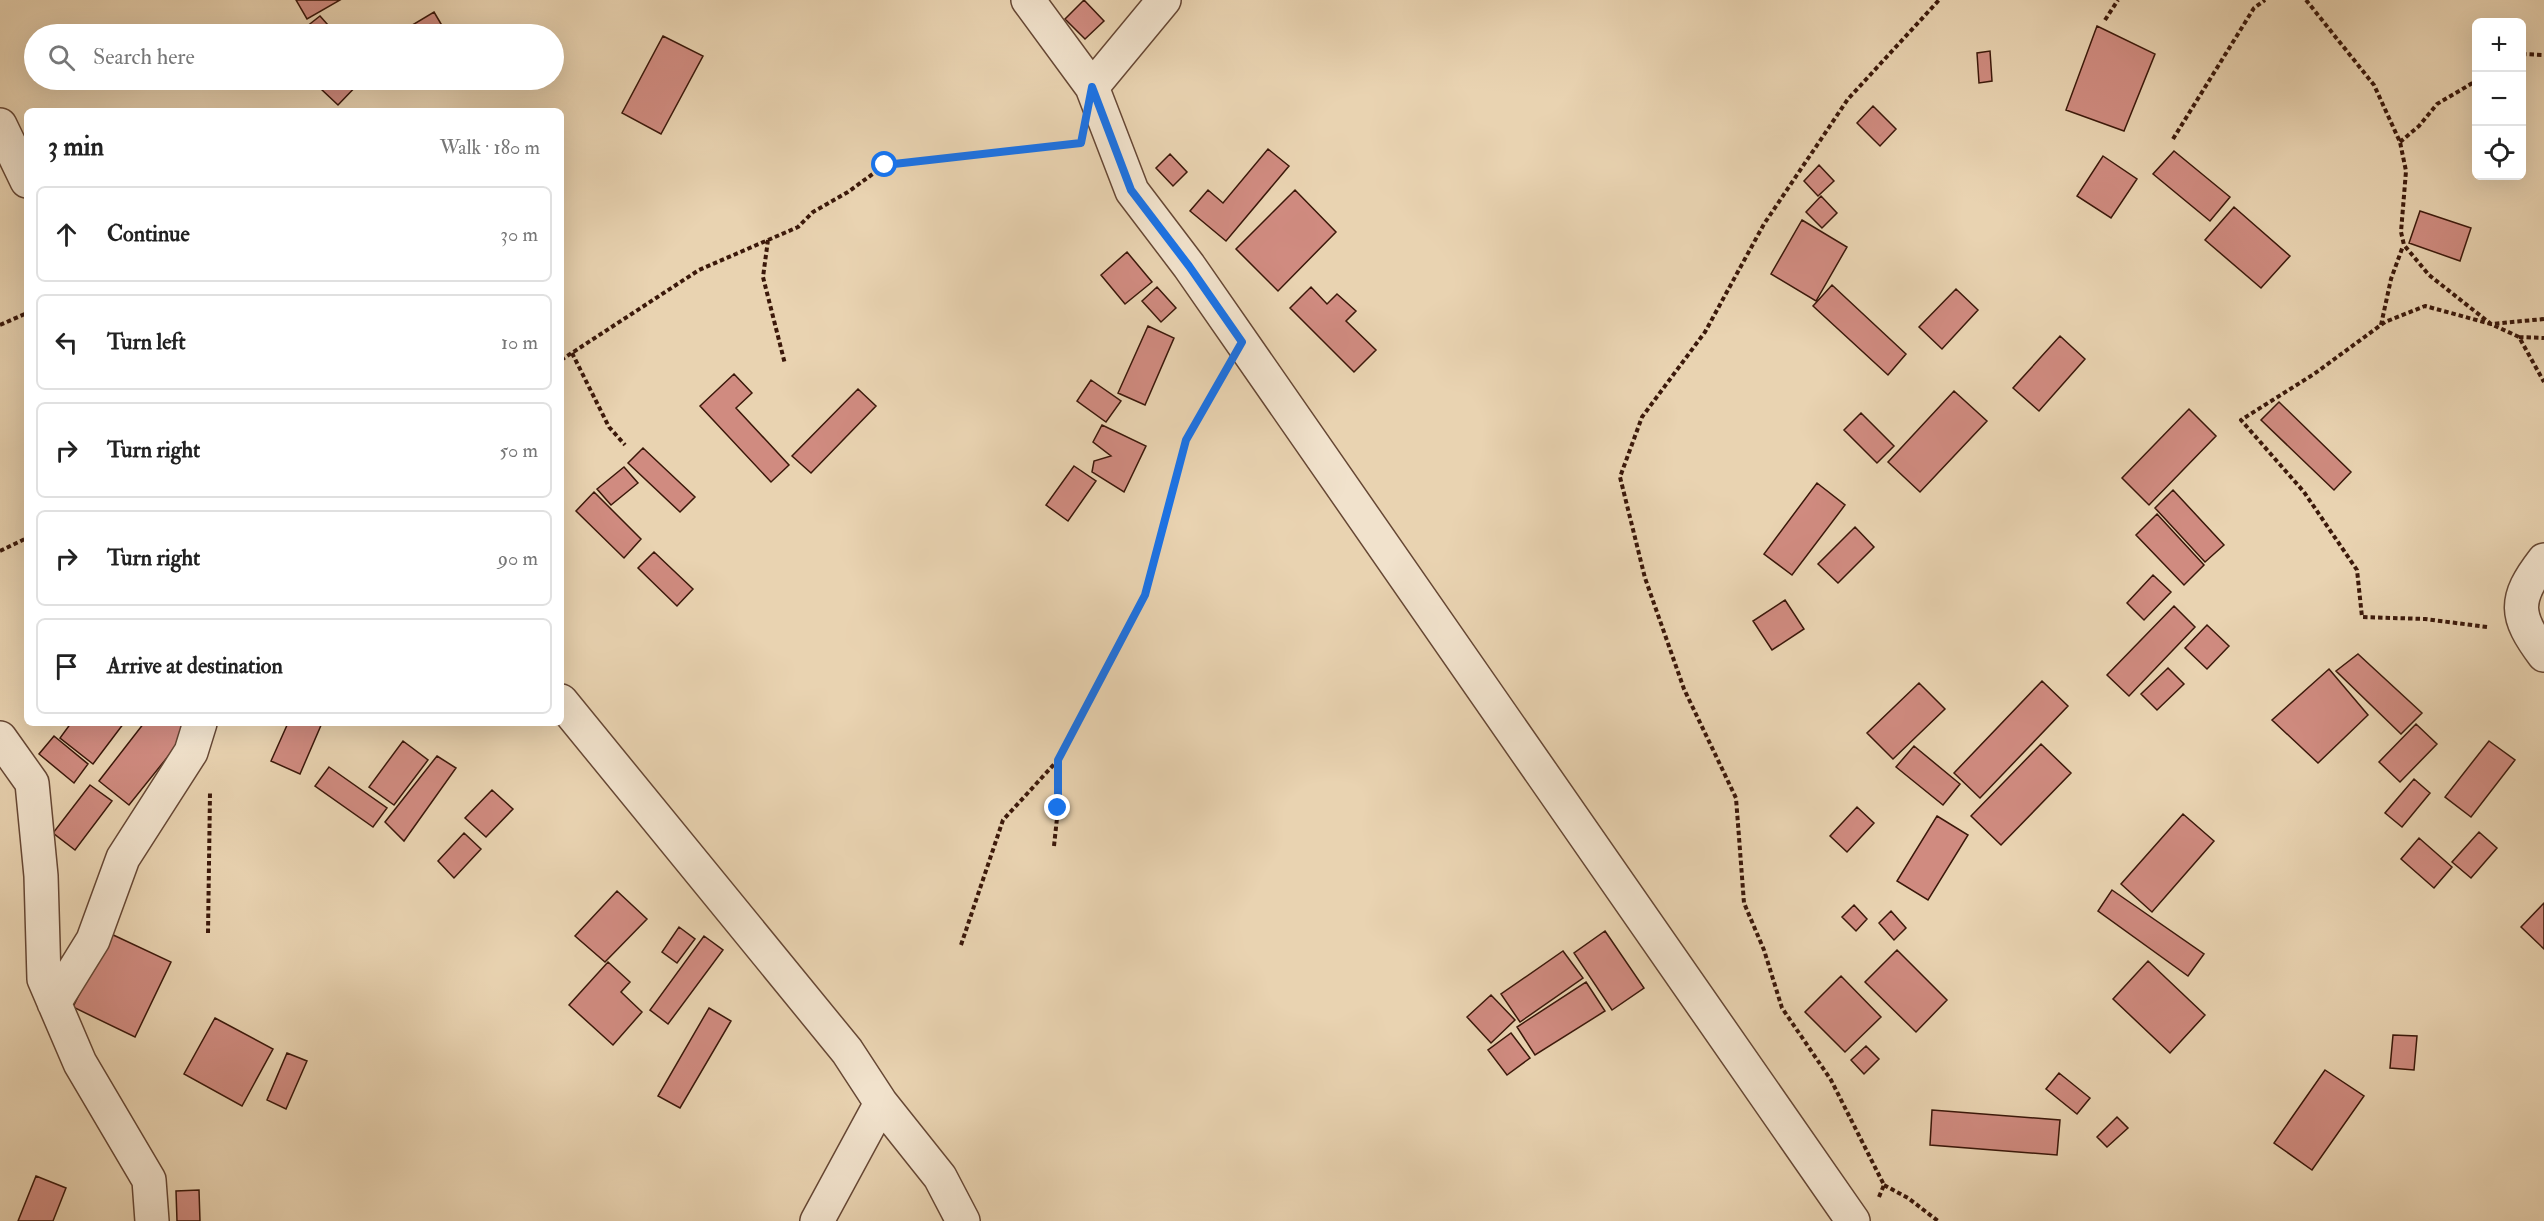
<!DOCTYPE html>
<meta charset="utf-8">
<style>
:root{--surface:#fff;--page:#f6f6f6;--text:#222;--muted:#767676;--line:#e0e0e0}
body{margin:0;font-family:"IM FELL Double Pica",serif;background:var(--page);color:var(--text)}
.controls{position:absolute;right:18px;top:18px;display:grid;overflow:hidden;border-radius:9px;box-shadow:0 6px 24px #0002}
.controls button{width:54px;height:54px;display:grid;place-items:center;padding:0;border:0;border-bottom:2px solid var(--line);background:var(--surface);color:var(--text);font:30px sans-serif}
.stop{position:absolute;width:18px;height:18px;margin:-14px;border:4px solid #1a73e8;border-radius:50%;background:#fff}
.stop.end{background:#1a73e8;border-color:#fff;box-shadow:0 2px 6px #0008}
.list{margin:0;padding:0;list-style:none}
h2{display:flex;justify-content:space-between;align-items:center;height:78px;margin:0;padding:0 24px;font-size:26px}
h2 small{font-size:20px;font-weight:400;color:var(--muted)}
.list li{display:grid;grid-template-columns:39px 1fr auto;gap:18px;align-items:center;box-sizing:border-box;height:96px;margin:0 12px 12px;padding:0 12px;border:2px solid var(--line);border-radius:9px}
.list b{display:block;font-size:22px;white-space:nowrap}
.list em{font-size:20px;font-style:normal;color:var(--muted)}
.icon{flex:none;width:33px;height:33px;fill:none;stroke:currentColor;stroke-width:2;stroke-linecap:round;stroke-linejoin:round}
.map{position:relative;flex:none;width:2544px;height:1221px;overflow:hidden}
.search{position:absolute;background:var(--surface);box-shadow:0 6px 24px #0002;left:24px;top:24px;width:540px;height:66px;display:flex;align-items:center;gap:15px;box-sizing:border-box;padding:0 21px;border-radius:33px;color:var(--muted);font-size:22px}
.panel{position:absolute;background:var(--surface);box-shadow:0 6px 24px #0002;left:24px;top:108px;width:540px;height:618px;border-radius:9px}
.map>svg:first-child{display:block}
.building{fill:#d08b80;stroke:#3b180a;stroke-width:1.5}
.lines{fill:none;stroke-linecap:round;stroke-linejoin:round}
.minor-casing{stroke:#664734;stroke-width:36}
.path{stroke:#3b180a;stroke-width:4;stroke-dasharray:4.5 3;stroke-linecap:butt}
.minor{stroke:#f1e2cc;stroke-width:33}
.route{stroke:#1a73e8;stroke-width:8}
</style>
<div class="map">
<svg width="2544" height="1221" viewBox="0 0 2544 1221">
<rect width="100%" height="100%" fill="#e9d3b1"/>
<filter id="stains"><feTurbulence type="fractalNoise" baseFrequency=".00333" numOctaves="4"/><feColorMatrix values="0 0 0 0 .2 0 0 0 0 .09 0 0 0 0 .02 0 0 0 .5 -.17"/></filter>
<radialGradient id="worn" r=".72"><stop offset=".6" stop-color="#630" stop-opacity="0"/><stop offset="1" stop-color="#630" stop-opacity=".3"/></radialGradient>
<path class="building" d="M296,0H340L307,19Z
M1084,0L1104,21L1085,39L1065,19Z
M434,12L447,34H407L404,30Z
M320,16L336,34H312L306,27Z
M300,25L308,34H289Z
M2097,26L2155,54L2124,131L2066,110Z
M663,36L703,56L661,134L622,113Z
M1990,51L1992,81L1979,83L1977,53Z
M330,80H362L338,105L321,89Z
M1873,106L1896,129L1880,146L1857,123Z
M1268,149L1289,166L1226,241L1190,211L1208,190L1223,203Z
M2174,151L2230,197L2210,221L2153,174Z
M1170,154L1187,172L1173,186L1156,168Z
M2103,156L2137,179L2111,218L2077,196Z
M1819,165L1834,181L1818,196L1804,181Z
M1295,190L1336,232L1278,291L1236,249Z
M1821,196L1837,213L1822,228L1806,212Z
M2234,207L2290,256L2261,288L2205,240Z
M2420,211L2471,228L2460,261L2409,243Z
M1802,220L1847,247L1816,301L1771,274Z
M1127,252L1152,282L1125,304L1101,275Z
M1832,285L1906,354L1888,375L1813,306Z
M1157,287L1176,308L1161,322L1142,301Z
M1311,287L1327,304L1337,294L1356,311L1346,321L1376,350L1354,372L1290,308Z
M1956,289L1978,310L1942,349L1919,327Z
M1148,326L1174,338L1145,405L1118,393Z
M2060,336L2085,359L2039,411L2013,388Z
M734,374L752,393L736,408L789,465L771,482L700,406Z
M1091,380L1121,401L1106,422L1077,401Z
M858,389L876,406L811,473L792,456Z
M1954,391L1987,421L1920,492L1888,462Z
M2279,402L2351,472L2334,490L2261,420Z
M2189,409L2216,436L2149,505L2122,478Z
M1861,413L1894,446L1877,463L1844,430Z
M1102,425L1146,446L1124,492L1092,472L1094,461L1111,456L1093,442Z
M643,448L695,497L680,512L628,463Z
M1074,466L1096,481L1068,521L1046,505Z
M624,467L638,483L611,505L597,489Z
M1817,483L1845,505L1792,575L1764,554Z
M2173,490L2224,545L2205,562L2155,508Z
M594,492L641,539L624,558L576,511Z
M2157,514L2204,565L2184,585L2136,535Z
M1855,527L1874,547L1838,583L1818,564Z
M654,552L693,589L677,606L638,568Z
M2153,575L2171,592L2144,620L2127,603Z
M1785,600L1804,629L1772,650L1753,621Z
M2174,606L2195,627L2129,696L2107,675Z
M2207,625L2229,646L2207,669L2185,648Z
M2358,654L2422,713L2401,734L2336,671Z
M2168,668L2184,684L2157,710L2141,694Z
M2329,669L2368,715L2318,763L2272,720Z
M2042,681L2068,706L1980,798L1954,773Z
M1919,683L1945,709L1893,759L1867,733Z
M71,723H124L93,764L60,738Z
M144,723H183L190,729L129,805L99,781Z
M288,723H322L300,774L271,761Z
M2416,724L2437,744L2400,782L2379,762Z
M54,736L88,764L74,783L39,754Z
M403,741L428,760L394,805L369,787Z
M2489,741L2515,760L2471,817L2445,797Z
M2041,744L2071,773L2001,845L1971,816Z
M1914,746L1960,784L1943,805L1896,767Z
M437,756L456,768L404,841L385,822Z
M329,767L387,808L373,827L315,786Z
M2414,779L2430,793L2402,827L2385,813Z
M90,785L112,801L75,850L53,833Z
M492,790L513,809L486,837L465,818Z
M1857,807L1874,823L1847,852L1830,836Z
M2183,814L2214,841L2152,912L2121,884Z
M1937,816L1968,835L1928,900L1897,881Z
M2479,832L2497,848L2471,878L2452,862Z
M464,833L481,849L454,878L438,861Z
M2419,838L2452,867L2434,888L2401,859Z
M2112,890L2204,954L2188,976L2098,911Z
M617,891L647,919L605,962L575,936Z
M2544,903V949L2521,927Z
M1854,905L1867,919L1856,931L1842,917Z
M1891,911L1906,928L1894,940L1879,923Z
M679,927L695,939L677,963L662,952Z
M1605,931L1644,988L1612,1010L1574,953Z
M109,933L171,962L135,1037L73,1007Z
M704,936L723,950L668,1024L650,1010Z
M1897,950L1947,1000L1916,1032L1865,982Z
M1563,951L1583,978L1520,1022L1501,994Z
M2148,961L2205,1015L2170,1053L2113,999Z
M608,962L630,982L621,992L642,1012L613,1045L569,1005Z
M1841,976L1881,1017L1845,1052L1805,1012Z
M1586,982L1605,1011L1535,1055L1517,1027Z
M1491,995L1515,1020L1491,1043L1467,1017Z
M709,1008L731,1021L680,1108L658,1096Z
M215,1018L273,1049L242,1106L184,1074Z
M1511,1033L1530,1058L1507,1075L1488,1050Z
M2393,1035L2417,1036L2414,1070L2390,1068Z
M1866,1046L1879,1059L1864,1074L1851,1060Z
M287,1053L307,1061L286,1109L267,1100Z
M2325,1070L2364,1096L2312,1170L2274,1143Z
M2059,1073L2090,1098L2077,1114L2046,1089Z
M1932,1110L2060,1120L2057,1155L1930,1145Z
M2117,1117L2128,1128L2107,1147L2097,1137Z
M36,1176L66,1188L53,1221H18Z
M199,1190L200,1221H177L176,1191Z"/>
<g class="lines">
<defs>
<path id="minor" d="M1028,0L1092,87L1132,191L1189,266L1853,1221
M1092,87L1164,0
M0,125L27,181
M2544,560C2513,600 2515,616 2544,655
M561,701L847,1051L881,1103L940,1177L963,1221
M0,738L32,783L41,876L44,979L80,1063L149,1180L152,1221
M54,1003L93,940L123,858L191,752L200,723
M817,1221L881,1103"/>
</defs>
<use href="#minor" class="minor-casing"/>
<path class="path" d="M2306,0L2374,85L2400,142L2406,171L2401,232L2404,245L2429,275L2491,324L2519,337L2544,382
M2105,20L2118,0
M2522,54L2544,55
M2173,139L2254,8L2265,0
M2400,142L2419,126L2437,104L2476,81
M768,240L763,277L785,364
M0,325L27,313
M2381,325L2391,279L2403,246
M2519,337L2544,338
M572,353L609,427L625,445
M561,360L699,270L798,227L813,212L848,192L885,165L1076,144
M0,551L27,538
M2487,627L2425,619L2362,617L2357,570L2304,492L2241,420L2314,374L2385,322L2425,306L2491,324L2544,319
M1054,846L1058,809V760
M208,933L210,793
M961,945L1003,820L1058,760L1145,595L1186,440L1222,376
M1884,1185L1908,1198L1938,1221
M1879,1197L1884,1185L1831,1080L1782,1008L1764,950L1744,903L1736,798L1684,689L1645,578L1620,477L1642,417L1705,332L1764,224L1848,99L1939,0"/>
<use href="#minor" class="minor"/>
</g>
<g class="lines">
<path class="route" d="M885,165L1081,143L1092,87L1131,190L1189,266L1242,342L1186,440L1145,595L1058,760V808"/>
</g>
<rect width="100%" height="100%" filter="url(#stains)"/>
<rect width="100%" height="100%" fill="url(#worn)"/>
</svg>
<div class="controls">
<button>+</button>
<button>−</button>
<button><svg class="icon" aria-label="locate" viewBox="0 0 24 24"><circle cx="12" cy="12" r="6"/><path d="M12 2v4M12 18v4M2 12h4M18 12h4"/></svg></button>
</div>
<div class="stop" style="left:885px;top:165px"></div>
<div class="stop end" style="left:1058px;top:808px"></div>
<div class="search"><svg class="icon" aria-label="search" viewBox="0 0 24 24"><circle cx="10" cy="10" r="6"/><path d="M15 15l6 6"/></svg>Search here</div>
<section class="panel">
<h2>3 min<small>Walk · 180 m</small></h2>
<ul class="list">
<li><svg class="icon" aria-label="ahead" viewBox="0 0 24 24"><path d="M12 20V5M6 11l6-6 6 6"/></svg><div><b>Continue</b></div><em>30 m</em></li>
<li><svg class="icon" aria-label="left" viewBox="0 0 24 24"><path d="M17 20v-9H6M10 6l-5 5 5 5"/></svg><div><b>Turn left</b></div><em>10 m</em></li>
<li><svg class="icon" aria-label="right" viewBox="0 0 24 24"><path d="M7 20v-9h11M14 6l5 5-5 5"/></svg><div><b>Turn right</b></div><em>50 m</em></li>
<li><svg class="icon" aria-label="right" viewBox="0 0 24 24"><path d="M7 20v-9h11M14 6l5 5-5 5"/></svg><div><b>Turn right</b></div><em>90 m</em></li>
<li><svg class="icon" aria-label="arrive" viewBox="0 0 24 24"><path d="M6 21V4h12l-3 4 3 4H6"/></svg><div><b>Arrive at destination</b></div></li>
</ul>
</section>
</div>
